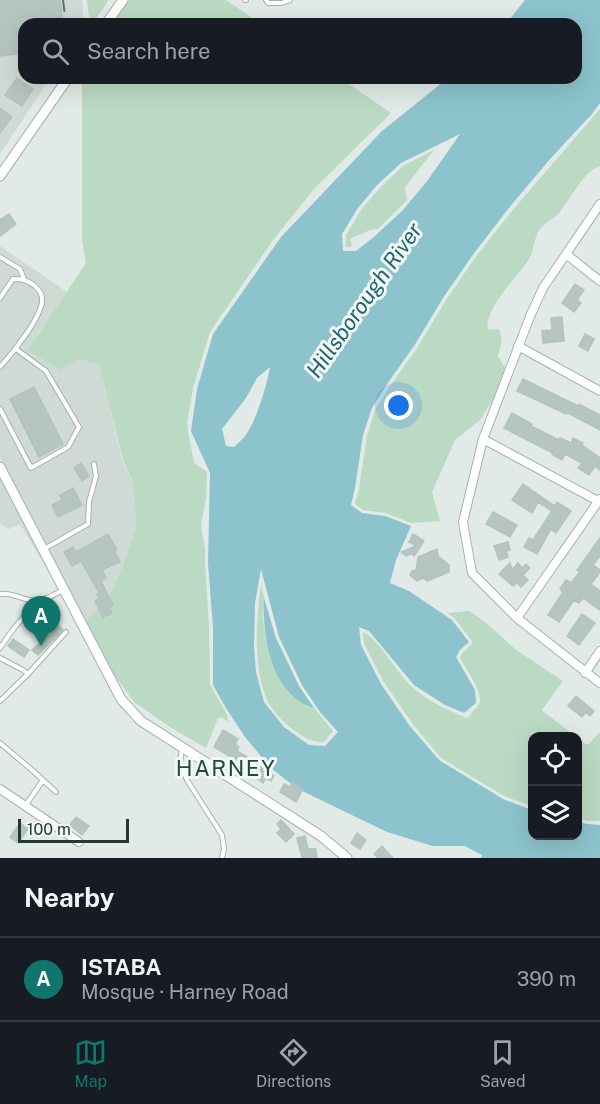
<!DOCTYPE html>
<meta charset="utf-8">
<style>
:root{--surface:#171b24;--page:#20242c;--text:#f1f3f6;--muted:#9ea1a6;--line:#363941;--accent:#0f766e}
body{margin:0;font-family:"Public Sans",sans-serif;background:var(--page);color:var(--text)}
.controls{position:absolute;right:18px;bottom:18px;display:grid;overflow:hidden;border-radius:12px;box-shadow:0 6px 24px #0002}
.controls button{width:54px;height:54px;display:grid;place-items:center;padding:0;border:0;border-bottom:2px solid var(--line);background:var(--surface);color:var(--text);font:30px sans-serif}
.scale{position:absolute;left:18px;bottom:15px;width:111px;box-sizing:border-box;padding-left:6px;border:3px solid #233a33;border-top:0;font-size:16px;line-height:21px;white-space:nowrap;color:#233a33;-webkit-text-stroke:4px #f1f7f4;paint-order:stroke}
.you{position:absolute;left:399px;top:406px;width:21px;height:21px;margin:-15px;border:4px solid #fff;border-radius:50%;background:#1a73e8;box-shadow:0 0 0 9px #1a73e833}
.badge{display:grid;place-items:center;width:39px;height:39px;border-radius:50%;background:var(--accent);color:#fff;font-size:20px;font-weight:700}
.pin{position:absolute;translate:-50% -50px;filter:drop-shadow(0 2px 3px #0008)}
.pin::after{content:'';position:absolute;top:32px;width:21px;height:18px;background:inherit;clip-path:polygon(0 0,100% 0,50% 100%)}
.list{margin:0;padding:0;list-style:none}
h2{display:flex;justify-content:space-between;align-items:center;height:78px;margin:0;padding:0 24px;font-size:26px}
h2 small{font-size:20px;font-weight:400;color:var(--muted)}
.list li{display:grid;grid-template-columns:39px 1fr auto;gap:18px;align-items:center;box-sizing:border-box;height:84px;padding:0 24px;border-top:2px solid var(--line)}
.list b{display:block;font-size:22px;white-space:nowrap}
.list p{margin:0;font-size:20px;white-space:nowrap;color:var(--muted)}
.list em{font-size:20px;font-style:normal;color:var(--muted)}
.icon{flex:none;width:33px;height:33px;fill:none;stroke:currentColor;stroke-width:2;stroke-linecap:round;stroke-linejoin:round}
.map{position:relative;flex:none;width:600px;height:858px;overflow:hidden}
.search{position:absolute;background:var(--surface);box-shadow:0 6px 24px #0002;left:18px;right:18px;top:18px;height:66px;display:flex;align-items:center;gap:15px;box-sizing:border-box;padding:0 21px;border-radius:18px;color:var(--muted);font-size:22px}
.sheet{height:162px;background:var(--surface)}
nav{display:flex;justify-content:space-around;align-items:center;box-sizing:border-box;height:84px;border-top:2px solid var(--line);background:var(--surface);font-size:16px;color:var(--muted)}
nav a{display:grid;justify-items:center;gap:3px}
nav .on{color:var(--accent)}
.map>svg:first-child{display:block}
.built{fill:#cfdad5}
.green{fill:#bbdac3}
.water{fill:#8cc3cc;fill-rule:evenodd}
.building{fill:#b6c5bf;stroke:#b4c3bd;stroke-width:1.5}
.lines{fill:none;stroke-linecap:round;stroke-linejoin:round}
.service-casing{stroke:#a4b2ad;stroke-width:6}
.minor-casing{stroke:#a4b2ad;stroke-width:10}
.tertiary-casing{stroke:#a4b2ad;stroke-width:11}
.service{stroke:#fff;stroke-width:4}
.minor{stroke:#fff;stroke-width:8}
.tertiary{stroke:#fff;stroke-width:9}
.rail{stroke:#5d756e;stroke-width:2;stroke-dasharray:12 6;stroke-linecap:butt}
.labels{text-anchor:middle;stroke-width:6;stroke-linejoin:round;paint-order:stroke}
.water-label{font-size:22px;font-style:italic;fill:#216471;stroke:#f1f7f4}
.neighbourhood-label{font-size:22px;letter-spacing:1.5px;fill:#204a3f;stroke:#f1f7f4}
</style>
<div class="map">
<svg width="600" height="858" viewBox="0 0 600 858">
<rect width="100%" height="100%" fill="#e1eae6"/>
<path class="built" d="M0,0H82L84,24H24V78H50L0,154Z
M0,246L67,292L28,350L78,359L99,365L122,460L133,482L136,528L124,563L103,608L84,621L0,458Z
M0,475L59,589L20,524L9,529L0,524Z"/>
<path class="green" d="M87,0H109L92,24H90Z
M128,0H226L261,24H111Z
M82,78H340L391,113L314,189L273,240L210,332L193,388L187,423L188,431L194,463L206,471L207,473L206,498L201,525L205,549V563L209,627L210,684L227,715L228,722L222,717L218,718L206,748L170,727L134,702L107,665L84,621L104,607L124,563L136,528L133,482L123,460L99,365L78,359L60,370L28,350L86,263L82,239Z
M600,109V166C581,173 571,200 558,214C553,219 545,223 540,229C534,237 534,251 529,259C518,277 483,309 488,330L499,329L502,341L498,356L505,368L493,400L480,420L455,440L432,492L440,521L411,523L386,513L363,510L355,504L359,489L367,436L375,410L390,386L417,348L446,300L475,258L511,212Z
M434,150L405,187L407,200L378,229L370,230L350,239L352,245L350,247H346V235L361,210L380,188L403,166Z
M261,585L264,598L263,619L266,640L276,671L306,706L314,708L333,731L324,742C312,743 304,737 295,731C285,724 272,711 267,700C253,670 256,618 261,585Z
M469,611L484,621L515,649L563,681L542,710L544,712L575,736H532V806L504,796L441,758L412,723L384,682L364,644L363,632C380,640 398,675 413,688C420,694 435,704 444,708C451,712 458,713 465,718L469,717C471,711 479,708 480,702C481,689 466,669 460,658L462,653L472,644V641L454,618L447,613Z
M600,732V821H588L578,818V738L585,744H589Z"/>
<path class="water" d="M525,0H600V103L591,115L550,159L508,209L472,256L443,298L414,346L387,384L372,408L363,435L355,488L351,505L362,513L385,516L411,526L396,560L390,583L409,591L452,620L469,642L460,650L456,657L475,690L476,703L464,713L445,705L414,685L369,631L359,627L361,645L381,684L409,725L439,760L503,799L532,810V836H578V822L588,824L600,825V858H481L482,855L465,846H433L387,832L298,789L272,769L245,737L226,708L213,685V628L208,563L210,473L191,431L197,389L213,334L281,237L382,131L448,78H576V24H506ZM460,134L428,180L403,210L375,236L356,251H343L342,234L358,208L377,185L401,163ZM270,367C267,385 256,422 245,436C242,440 238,443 234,447L226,446L222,429L246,398L257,378ZM261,569L279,637L302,685L320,712L338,732L325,746L309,745L284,727L264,702L256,672L254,646L255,603Z
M264,598L276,638L299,686L314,708C271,695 262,636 264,598Z"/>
<path class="building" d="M0,0H60L63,24H24V53L0,56Z
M17,78L33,89L22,106L5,95Z
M0,108L12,117L0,133Z
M9,214L16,224L0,236V220Z
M575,284L584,290L577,300L581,303L574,312L562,303Z
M562,317L564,341L543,343L542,331L552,330L551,318Z
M585,334L594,339L588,351L579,346Z
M523,379L578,406L579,404L600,415V430L566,412V414L517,391Z
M34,387L63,444L39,457L10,399Z
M512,413L532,424L531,426L559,440L560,438L571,443L573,438L583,443L582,445L600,458V470L595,466L589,475L578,468L582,463L565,454L562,460L552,454L553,453L504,428Z
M81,463L89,476L82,481L74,468Z
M523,484L555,506L557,502L571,511L556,533L551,529L537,554L524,547L529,538L533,540L552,511L538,502L532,513L512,500Z
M73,488L82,505L58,517L52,505L62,500L60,495Z
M493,512L517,525L510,537L486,524Z
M108,534L117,550L115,552L120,562L102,570L106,578L101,581L113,605L109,607L112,613L103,617L95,601L99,599L97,594L99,593L81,561L72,566L64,552L73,547L76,552Z
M413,534L424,541L414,556L412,554L406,556L401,552L416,546L409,542Z
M600,538V556L593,565L600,570V572L591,584L600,591V610L583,598L579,603L574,600L559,622L548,615L563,592L560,589L566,580L571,583L580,572L577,570Z
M508,542L510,550L506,551L508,557L499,560L494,546Z
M437,549L438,556L449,565V572L427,581L424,578L417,581L410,575L412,571L416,570L418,557Z
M510,563L512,570L518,563L522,568L526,564L530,568L523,575L528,580L521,587L517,583L513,586L499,574Z
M582,614L595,623L579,645L567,636Z
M59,626L63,630L38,655L32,650Z
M13,639L29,650L24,657L8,646Z
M576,696L594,711L590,716L586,712L582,717L568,706Z
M223,730L238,739L235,744L239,747L237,751L259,764L258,766L274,776L271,781L266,778L263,783L255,777L258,773L214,747Z
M292,783L303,789L296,802L280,792L284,784L290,787Z
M76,817L89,826L82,835L70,825Z
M281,820L294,834L286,842L277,833L281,829L277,824Z
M20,823L28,829L18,843L10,837Z
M357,833L366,840L360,849L351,843Z
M305,836L308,849H316L317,858H302L297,838Z
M382,846L388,853L393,858H378L374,854Z"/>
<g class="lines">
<defs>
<path id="service" d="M245,0H246
M266,0L268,3H282L290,0
M0,257L20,269L24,279
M0,298L13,279C23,279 27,280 35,286C38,289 42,293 42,298C44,315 12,354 0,367
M0,409L31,468L68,447L79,427L46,371L16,349
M44,549L88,524L89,502L96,476L94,464
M0,594C12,592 22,600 35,601C44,601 55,594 63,590
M0,648L14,628L38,601
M0,658L23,670L28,674L66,632
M0,701L28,674
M0,743L32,770L56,792
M182,748L180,763L187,780L222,835L224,849L222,858
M25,806L43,780"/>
<path id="minor" d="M600,204L543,288L531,314L483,439L463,522L472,573L517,618L600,683
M566,254L600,281
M518,346L600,391
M483,439L598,501
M517,618L600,499
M585,673L600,651
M0,789L79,842"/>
<path id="tertiary" d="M106,24L123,0
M0,176L68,78
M0,467L121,699L141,721L321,836L347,858"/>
</defs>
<use href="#service" class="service-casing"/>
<use href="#minor" class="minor-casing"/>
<use href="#tertiary" class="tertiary-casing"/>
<use href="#service" class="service"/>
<use href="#minor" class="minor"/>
<use href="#tertiary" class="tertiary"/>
<path class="rail" d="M63,0L66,24"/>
</g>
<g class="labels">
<g class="water-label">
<text transform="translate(364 300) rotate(-55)" y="8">Hillsborough River</text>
</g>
<g class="neighbourhood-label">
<text x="226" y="776">HARNEY</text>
</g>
</g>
</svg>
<div class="controls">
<button><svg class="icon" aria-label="locate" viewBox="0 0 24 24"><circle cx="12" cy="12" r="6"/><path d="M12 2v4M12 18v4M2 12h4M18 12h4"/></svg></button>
<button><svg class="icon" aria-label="layers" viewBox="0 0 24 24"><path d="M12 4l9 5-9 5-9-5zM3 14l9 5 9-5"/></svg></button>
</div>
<div class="scale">100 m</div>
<div class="you"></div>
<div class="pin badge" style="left:41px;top:646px">A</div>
<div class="search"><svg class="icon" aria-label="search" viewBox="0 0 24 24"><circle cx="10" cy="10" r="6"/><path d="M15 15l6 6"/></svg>Search here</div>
</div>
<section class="sheet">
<h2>Nearby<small></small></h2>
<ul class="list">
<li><span class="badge">A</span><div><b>ISTABA</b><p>Mosque · Harney Road</p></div><em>390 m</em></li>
</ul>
</section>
<nav>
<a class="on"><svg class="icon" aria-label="map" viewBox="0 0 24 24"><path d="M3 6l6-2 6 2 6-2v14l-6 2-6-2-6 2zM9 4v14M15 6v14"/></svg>Map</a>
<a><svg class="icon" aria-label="directions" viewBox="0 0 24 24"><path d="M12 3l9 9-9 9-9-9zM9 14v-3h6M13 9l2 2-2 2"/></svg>Directions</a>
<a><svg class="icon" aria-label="saved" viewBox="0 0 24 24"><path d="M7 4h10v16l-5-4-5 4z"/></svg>Saved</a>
</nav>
